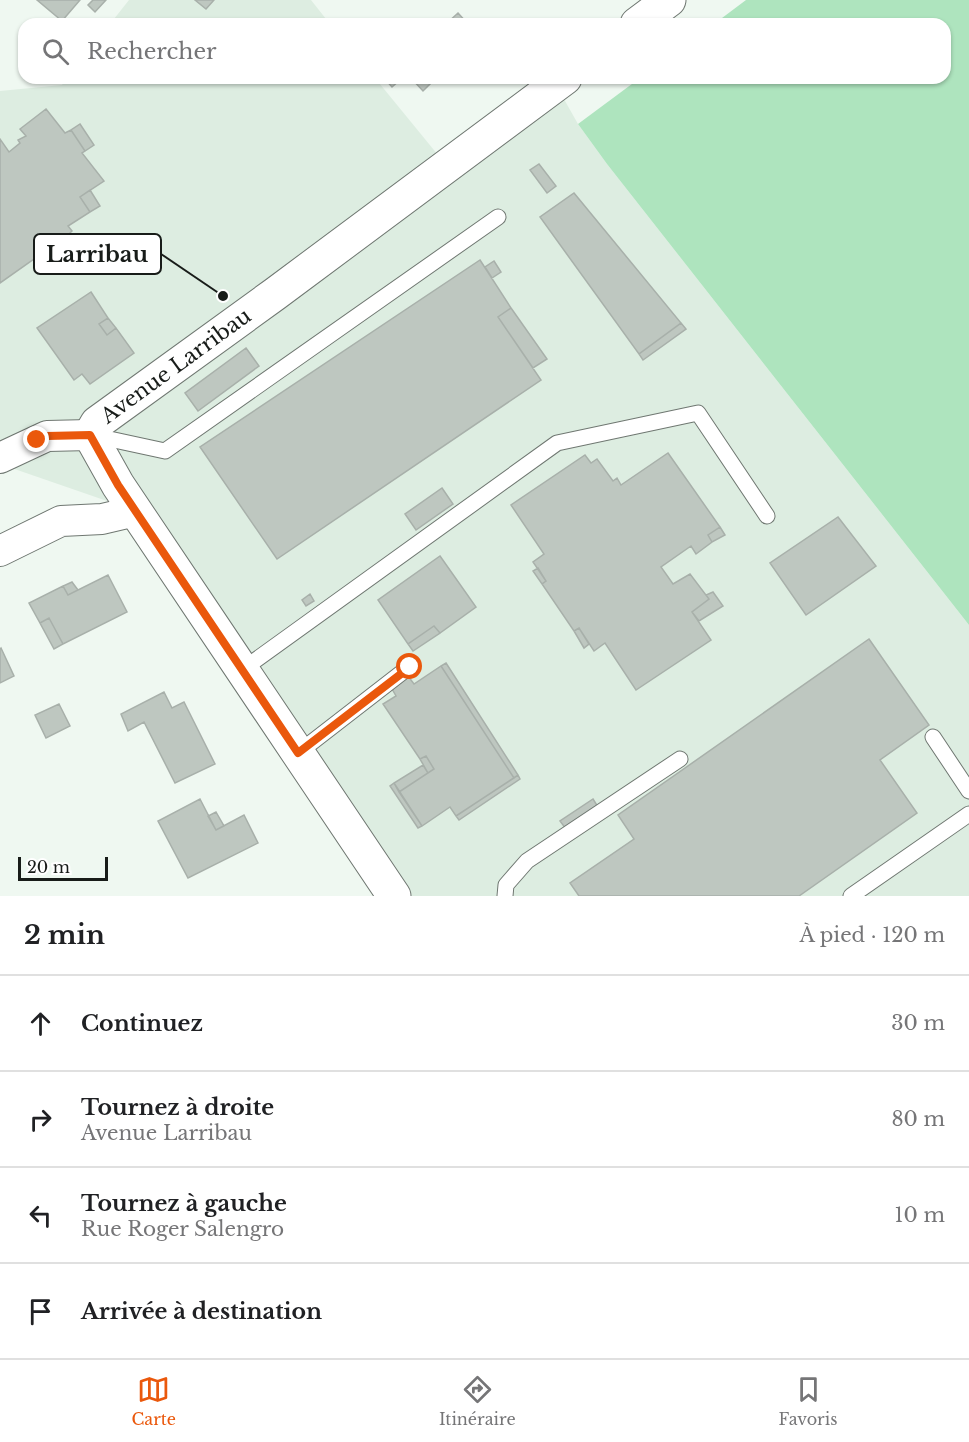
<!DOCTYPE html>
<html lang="fr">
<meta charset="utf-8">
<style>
:root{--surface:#fff;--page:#f6f6f6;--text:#202124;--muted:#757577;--line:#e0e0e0;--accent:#ea580c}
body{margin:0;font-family:"Libre Baskerville",serif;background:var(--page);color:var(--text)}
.scale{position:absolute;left:18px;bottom:15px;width:90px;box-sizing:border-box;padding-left:6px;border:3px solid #181c19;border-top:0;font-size:16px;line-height:21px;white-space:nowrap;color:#181c19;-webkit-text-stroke:4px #fff;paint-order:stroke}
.stop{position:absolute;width:18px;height:18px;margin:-14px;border:4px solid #ea580c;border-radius:50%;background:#fff}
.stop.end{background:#ea580c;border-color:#fff;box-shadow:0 2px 6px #0008}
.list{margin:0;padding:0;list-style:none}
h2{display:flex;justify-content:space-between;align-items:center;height:78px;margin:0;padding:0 24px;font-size:26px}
h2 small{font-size:20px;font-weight:400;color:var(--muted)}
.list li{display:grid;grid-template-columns:39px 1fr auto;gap:18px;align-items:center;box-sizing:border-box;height:96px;padding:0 24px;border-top:2px solid var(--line)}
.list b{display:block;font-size:22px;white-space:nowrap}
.list p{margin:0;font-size:20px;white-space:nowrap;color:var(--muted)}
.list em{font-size:20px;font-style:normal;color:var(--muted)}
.icon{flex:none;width:33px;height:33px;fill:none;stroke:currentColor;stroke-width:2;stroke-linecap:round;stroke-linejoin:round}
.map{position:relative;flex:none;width:969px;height:896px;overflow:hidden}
.search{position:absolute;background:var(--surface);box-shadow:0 2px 4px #0004;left:18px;right:18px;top:18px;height:66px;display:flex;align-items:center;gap:15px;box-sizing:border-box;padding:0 21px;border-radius:18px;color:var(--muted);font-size:22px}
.sheet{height:462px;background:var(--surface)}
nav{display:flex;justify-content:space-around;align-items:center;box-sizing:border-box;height:84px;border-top:2px solid var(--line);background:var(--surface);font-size:16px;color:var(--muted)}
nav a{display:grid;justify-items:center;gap:3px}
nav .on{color:var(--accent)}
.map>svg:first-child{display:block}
.built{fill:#ddede1}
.green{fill:#aee4be}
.building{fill:#bec7c0;stroke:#a8b0aa;stroke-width:1.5}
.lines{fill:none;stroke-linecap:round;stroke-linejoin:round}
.service-casing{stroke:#6f7771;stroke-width:17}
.minor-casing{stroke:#6f7771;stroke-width:32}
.tertiary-casing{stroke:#6f7771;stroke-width:35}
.service{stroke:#fff;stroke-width:15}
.minor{stroke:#fff;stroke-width:30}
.tertiary{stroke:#fff;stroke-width:33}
.route{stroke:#ea580c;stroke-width:8}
.labels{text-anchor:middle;stroke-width:4.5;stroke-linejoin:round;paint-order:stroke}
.street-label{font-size:21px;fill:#181c19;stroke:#fff}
.leader{fill:none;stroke:#181c19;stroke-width:2}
.callout-dot{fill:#181c19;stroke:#fff;stroke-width:2}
.callout{fill:#fff;stroke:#181c19;stroke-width:2}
.callout-label{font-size:22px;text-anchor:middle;font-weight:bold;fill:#181c19}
</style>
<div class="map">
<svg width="969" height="896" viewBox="0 0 969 896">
<rect width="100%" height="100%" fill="#eff8f1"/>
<path class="built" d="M129,0H311L330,24H110Z
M67,78H375L447,166L556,85L578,124L607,164L969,625V896H394L136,511L0,464V91L62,85Z"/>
<path class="green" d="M746,0H969V625L607,164L578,124L640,78H945V24H714Z"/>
<path class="building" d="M37,0H80L62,21Z
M93,0H106L95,12L88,5Z
M195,0H214L206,9Z
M458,13L468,24H446Z
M384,78H398L400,80L392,87Z
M411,78H433L434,80L423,91Z
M46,109L65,133L71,130L85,151L82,153L104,181L80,197L90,212L68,226L72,231L68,235L0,283V139L9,152L20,143L18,140L26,136L20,129Z
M80,124L94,145L85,151L71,130Z
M539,164L556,186L547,193L530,170Z
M90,190L100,206L90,212L80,197Z
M574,193L681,323L639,354L540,217Z
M480,260L511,308L498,317L541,380L277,559L200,447Z
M494,261L501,272L492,278L485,267Z
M91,292L108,318L99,324L107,335L116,328L134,353L90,384L82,374L74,380L37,328Z
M511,308L547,359L533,368L498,317Z
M108,318L116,328L107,335L99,324Z
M681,323L686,329L643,360L639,354Z
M246,348L259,366L198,411L185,393Z
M668,453L720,527L708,535L712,542L696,554L691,546L661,567L673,584L690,574L709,599L692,612L711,640L636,690L605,643L594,651L579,628L574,631L542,584L546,581L533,562L544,554L511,505L585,455L591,463L597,459L613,481L617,478L621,485Z
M442,488L453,504L416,530L405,514Z
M838,517L876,566L806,615L770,563Z
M720,527L725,535L712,542L708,535Z
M440,556L476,607L440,633L434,626L408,644L378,600Z
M538,568L546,581L542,584L533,571Z
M108,575L127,612L63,644L49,618L40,623L29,603L63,586L68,595Z
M72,582L78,590L68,595L63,586Z
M713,592L723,606L699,621L692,612L709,599L706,595Z
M310,594L314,601L306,606L302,600Z
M49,618L63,644L54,649L40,623Z
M434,626L440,633L413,651L408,644Z
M579,628L589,644L584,648L574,631Z
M869,639L929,725L880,760L917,813L799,896H579L570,883L634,839L618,815Z
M1,648L14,676L0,683V649Z
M446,663L518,775L514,778L441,666Z
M441,666L514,778L456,816L450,807L422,826L399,792L434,769L426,756L420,759L383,704L396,696L391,687L408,676L414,684Z
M164,692L172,708L184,702L215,764L175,783L144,722L128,731L121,714Z
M59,704L70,726L46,738L35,715Z
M426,756L434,769L428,773L420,759Z
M423,765L428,773L399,792L394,783Z
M518,775L520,779L459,820L456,816Z
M394,783L422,826L418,828L390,786Z
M200,799L216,830L244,815L258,843L188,878L158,821Z
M593,799L598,807L566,829L560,821Z
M216,812L224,826L216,830L208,816Z"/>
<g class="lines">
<defs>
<path id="service" d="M91,435L165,451L498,217
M242,670L557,443L698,413L767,516
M933,737L969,791
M298,753L409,667
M505,896L506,885L527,861L680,759
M851,896L969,814"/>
<path id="minor" d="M0,458L47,436L90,435
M0,551L61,521L102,519L136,511"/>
<path id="tertiary" d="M637,24L669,0
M394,896L118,485L90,435L97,423L275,294L565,78"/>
</defs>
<use href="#service" class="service-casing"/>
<use href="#minor" class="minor-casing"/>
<use href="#tertiary" class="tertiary-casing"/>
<use href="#service" class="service"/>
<use href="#minor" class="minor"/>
<use href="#tertiary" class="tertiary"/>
</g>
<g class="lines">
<path class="route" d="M37,440L47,436L90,435L118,485L298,753L410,667"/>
</g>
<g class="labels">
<g class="street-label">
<text transform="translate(176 366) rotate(-36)" y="7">Avenue Larribau</text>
</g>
</g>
<path class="leader" d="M223 296L161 254"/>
<circle class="callout-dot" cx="223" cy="296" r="6"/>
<rect class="callout" x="34" y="234" width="127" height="40" rx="6"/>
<g class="callout-label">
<text x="97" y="262">Larribau</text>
</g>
</svg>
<div class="scale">20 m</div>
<div class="stop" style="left:410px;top:667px"></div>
<div class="stop end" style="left:37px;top:440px"></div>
<div class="search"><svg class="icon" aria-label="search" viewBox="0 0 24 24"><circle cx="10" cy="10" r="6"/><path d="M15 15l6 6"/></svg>Rechercher</div>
</div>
<section class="sheet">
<h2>2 min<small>À pied · 120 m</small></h2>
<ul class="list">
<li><svg class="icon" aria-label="ahead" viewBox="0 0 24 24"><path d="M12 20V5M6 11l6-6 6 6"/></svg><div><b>Continuez</b></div><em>30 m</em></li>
<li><svg class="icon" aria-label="right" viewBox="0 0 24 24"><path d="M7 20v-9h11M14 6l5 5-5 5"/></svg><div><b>Tournez à droite</b><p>Avenue Larribau</p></div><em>80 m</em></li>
<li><svg class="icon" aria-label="left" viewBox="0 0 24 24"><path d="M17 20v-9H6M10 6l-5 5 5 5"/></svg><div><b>Tournez à gauche</b><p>Rue Roger Salengro</p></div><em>10 m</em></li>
<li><svg class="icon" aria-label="arrive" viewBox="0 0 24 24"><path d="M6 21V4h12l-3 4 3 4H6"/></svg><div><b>Arrivée à destination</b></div></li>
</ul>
</section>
<nav>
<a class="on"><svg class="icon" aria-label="map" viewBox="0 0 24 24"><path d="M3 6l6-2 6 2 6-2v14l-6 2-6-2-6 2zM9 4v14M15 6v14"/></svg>Carte</a>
<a><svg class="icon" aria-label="directions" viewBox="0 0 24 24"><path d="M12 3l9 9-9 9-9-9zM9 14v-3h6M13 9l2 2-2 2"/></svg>Itinéraire</a>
<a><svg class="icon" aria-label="saved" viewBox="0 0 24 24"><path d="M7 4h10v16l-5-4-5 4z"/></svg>Favoris</a>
</nav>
